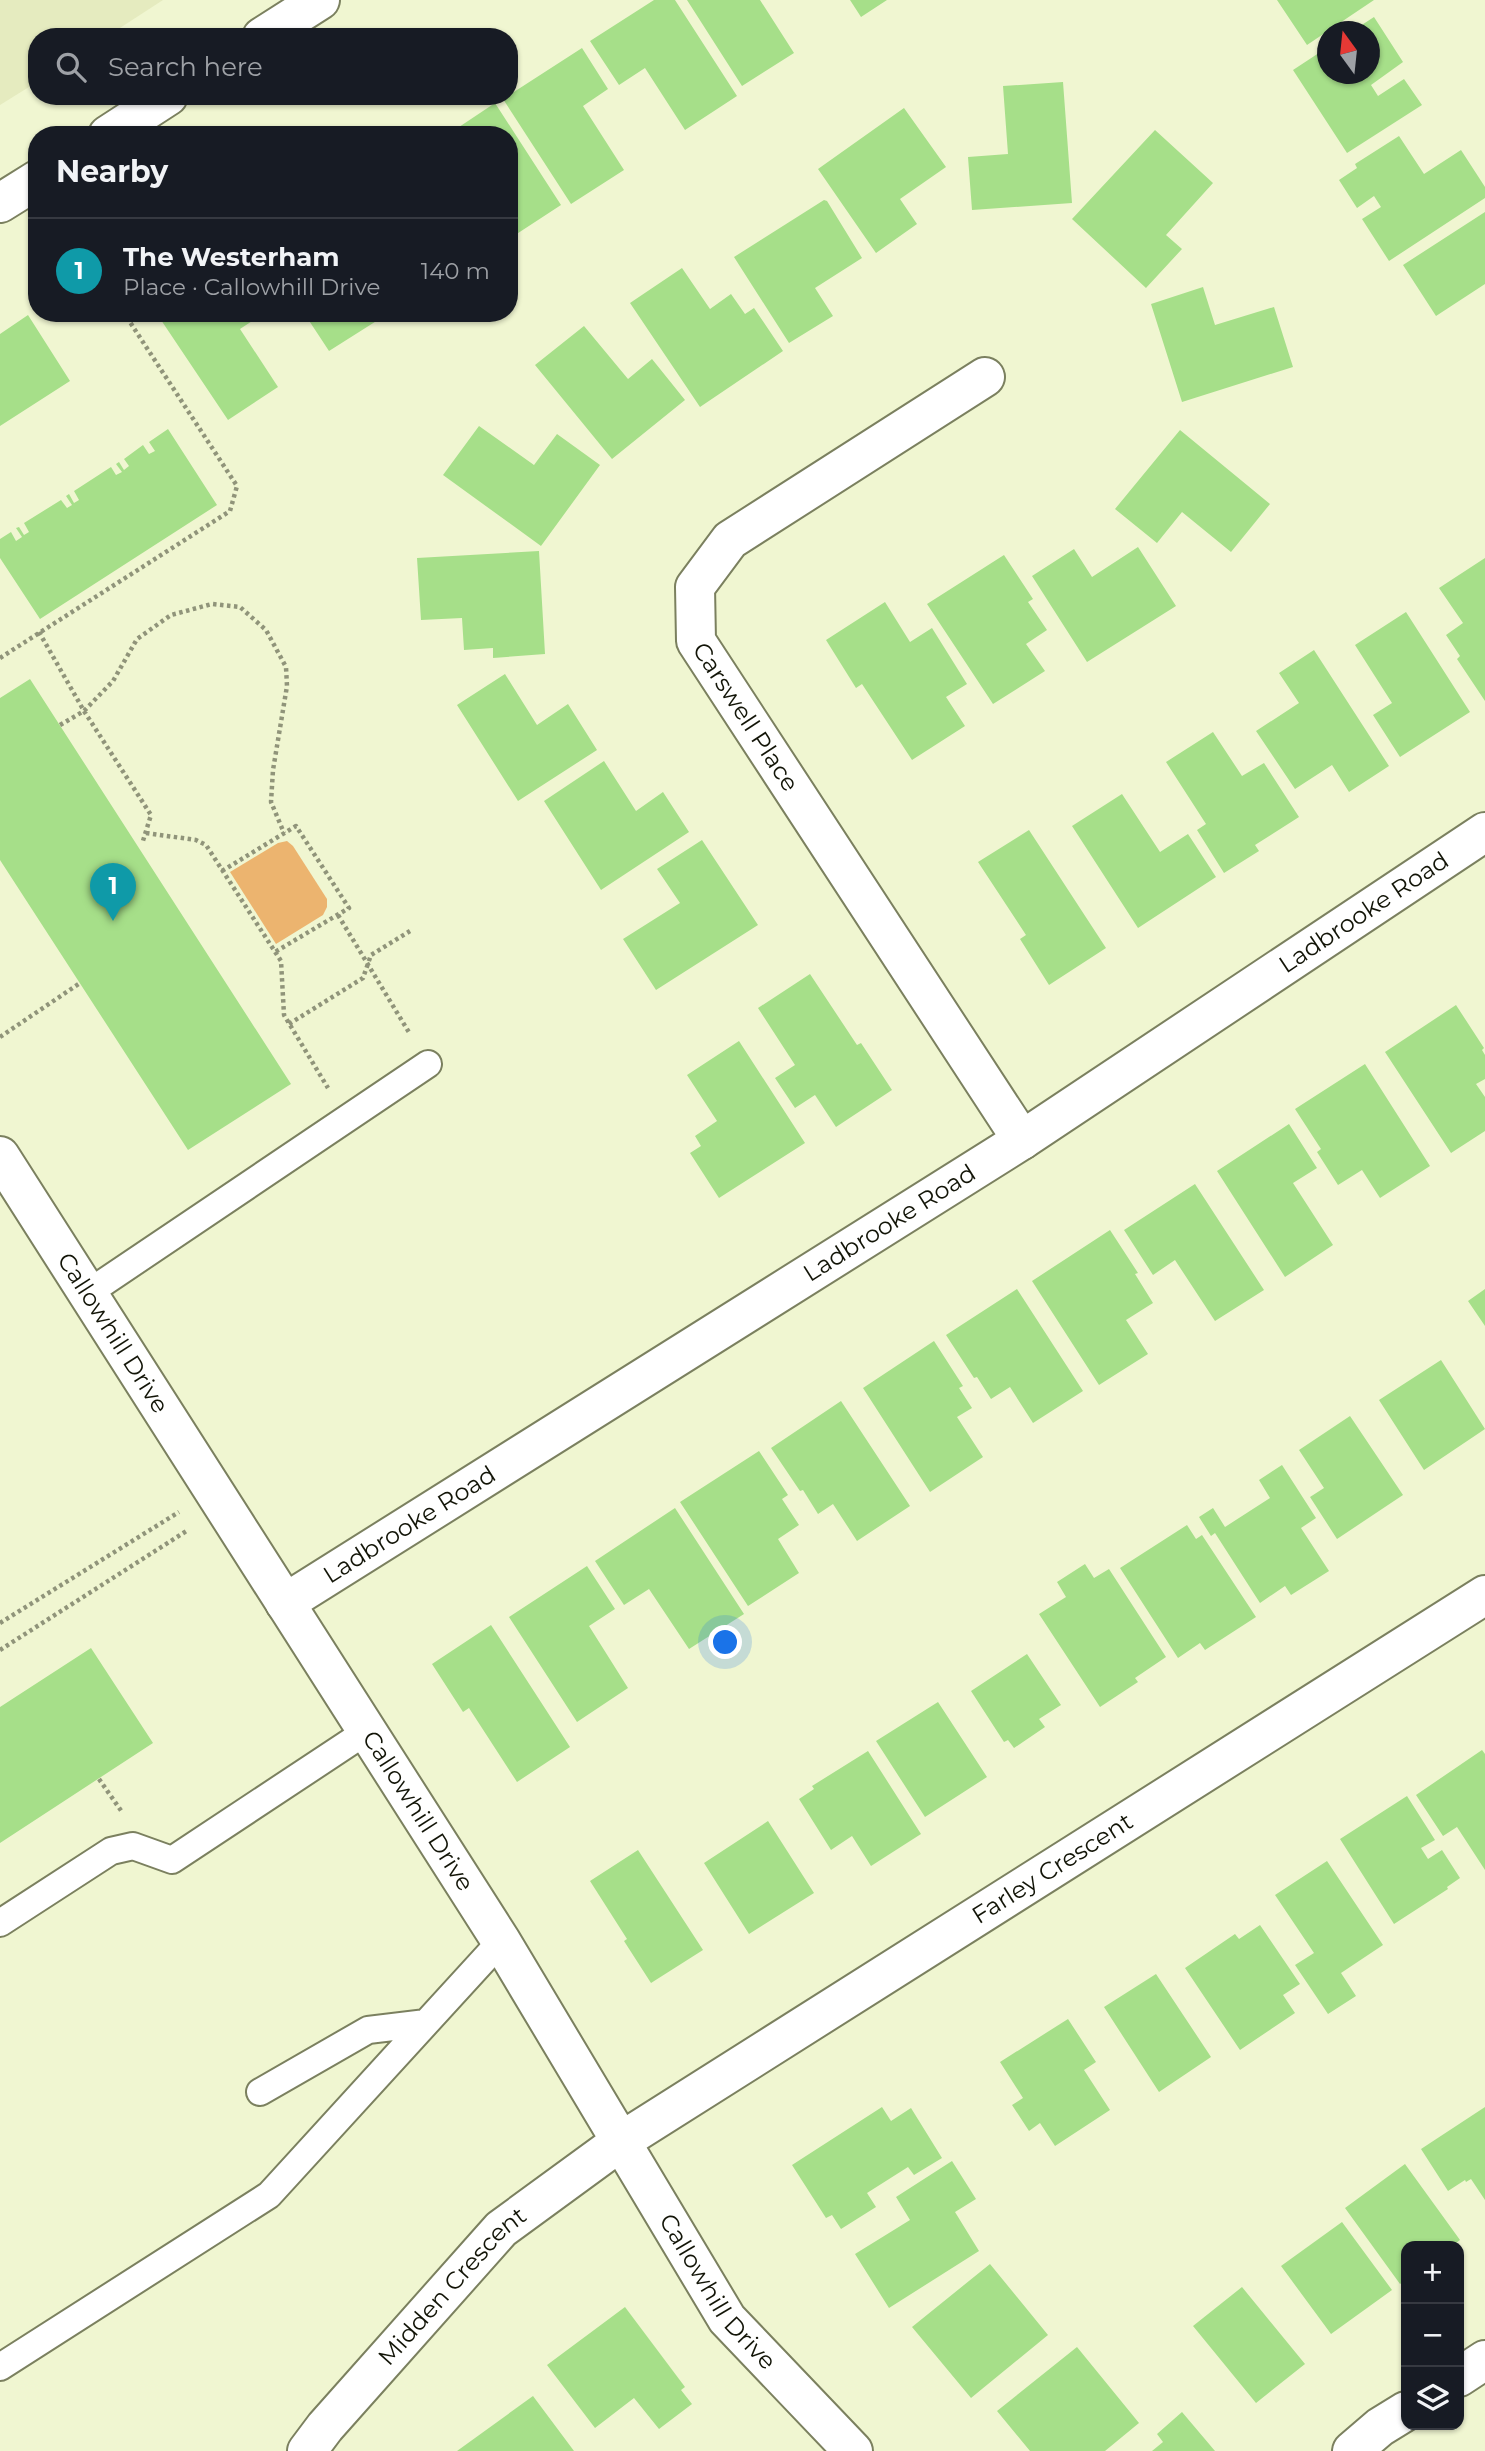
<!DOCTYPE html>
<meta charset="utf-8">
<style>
:root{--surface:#171b24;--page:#242831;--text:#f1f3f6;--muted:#9ea1a6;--line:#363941;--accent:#db2777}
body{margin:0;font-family:Montserrat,sans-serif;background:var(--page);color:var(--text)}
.controls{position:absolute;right:21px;bottom:21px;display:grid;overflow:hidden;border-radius:14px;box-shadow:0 2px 5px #0004}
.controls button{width:63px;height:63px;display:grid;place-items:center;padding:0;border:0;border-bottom:2px solid var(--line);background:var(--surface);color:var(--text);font:35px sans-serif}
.compass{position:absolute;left:1317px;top:21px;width:63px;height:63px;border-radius:50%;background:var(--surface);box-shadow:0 2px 5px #0004;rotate:345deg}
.you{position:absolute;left:726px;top:1643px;width:24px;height:24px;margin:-18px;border:5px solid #fff;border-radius:50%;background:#1a73e8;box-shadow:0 0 0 10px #1a73e833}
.badge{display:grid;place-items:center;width:46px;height:46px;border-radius:50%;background:var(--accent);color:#fff;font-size:23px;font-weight:700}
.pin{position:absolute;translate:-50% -58px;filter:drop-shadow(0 2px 4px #0008)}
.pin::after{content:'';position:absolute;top:37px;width:24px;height:21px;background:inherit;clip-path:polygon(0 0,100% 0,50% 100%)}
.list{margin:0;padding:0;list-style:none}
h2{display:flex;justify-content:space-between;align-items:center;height:91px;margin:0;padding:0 28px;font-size:30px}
h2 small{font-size:23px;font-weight:400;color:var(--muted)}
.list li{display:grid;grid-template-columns:46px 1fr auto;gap:21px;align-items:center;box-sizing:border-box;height:105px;padding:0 28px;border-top:2px solid var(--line)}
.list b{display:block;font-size:26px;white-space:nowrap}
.list p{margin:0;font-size:23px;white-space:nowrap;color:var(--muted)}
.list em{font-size:23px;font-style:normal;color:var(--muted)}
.icon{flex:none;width:38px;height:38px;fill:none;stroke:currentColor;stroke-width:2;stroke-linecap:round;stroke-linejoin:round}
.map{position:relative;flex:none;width:1485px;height:2451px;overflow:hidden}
.search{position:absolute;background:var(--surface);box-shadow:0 2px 5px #0004;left:28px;top:28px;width:490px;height:77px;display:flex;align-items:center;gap:18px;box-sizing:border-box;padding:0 24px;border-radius:28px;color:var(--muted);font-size:26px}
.panel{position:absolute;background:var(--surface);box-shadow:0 2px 5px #0004;left:28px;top:126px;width:490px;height:196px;border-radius:28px}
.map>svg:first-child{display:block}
.built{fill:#e5ebbf}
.green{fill:#ecb46f}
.building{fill:#a6df89}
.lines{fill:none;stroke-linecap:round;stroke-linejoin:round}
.lane-casing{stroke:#7b805f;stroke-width:30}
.street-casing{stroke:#7b805f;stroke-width:42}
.secondary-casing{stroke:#7b805f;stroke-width:42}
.path{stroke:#90947a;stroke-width:4.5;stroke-dasharray:3.5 3.5;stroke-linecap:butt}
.lane{stroke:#fff;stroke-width:26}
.street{stroke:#fff;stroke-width:38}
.secondary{stroke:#fff;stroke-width:38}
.labels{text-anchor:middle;stroke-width:7;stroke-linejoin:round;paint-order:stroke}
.street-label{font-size:24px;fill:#121407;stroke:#f0f6d1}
</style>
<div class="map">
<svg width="1485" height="2451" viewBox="0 0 1485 2451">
<rect width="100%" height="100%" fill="#f0f6d1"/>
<path class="built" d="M0,0H163L106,37H37V82L0,105Z"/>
<path class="green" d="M287,841L293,846L327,899V907L323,915L276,944L230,872L278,843Z"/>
<path class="building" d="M654,0H675L737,96L685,130L645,68L619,85L590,41Z
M687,0H760L794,53L742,86Z
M850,0H887L861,17Z
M1277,0H1374L1307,45Z
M1374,17L1403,62L1371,85L1378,96L1404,79L1422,105L1347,153L1293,70L1328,47V74H1370V32H1351Z
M582,48L608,89L583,106L624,170L571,204L503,99Z
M1063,82L1072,203L972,210L968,157L1008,154L1003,86Z
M495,103L561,205L509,239V135H447Z
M904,108L946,167L900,199L917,224L876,253L818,169Z
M1155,130L1213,183L1166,235L1182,249L1146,288L1072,219Z
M1399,136L1424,174L1461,150L1485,187V198L1389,261L1362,219L1381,207L1374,196L1357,208L1339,180L1357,168L1355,164Z
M824,200L827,201L862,258L815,288L833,316L789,343L734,257Z
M1485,212V284L1436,316L1403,265Z
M682,268L710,309L731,294L745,314L754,308L783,351L700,407L630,303Z
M1203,287L1215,325L1274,307L1293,367L1182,402L1151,304Z
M171,313H258L260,316L240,329L278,387L228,420L161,320Z
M304,313H373L378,320L329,351Z
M28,315L70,381L0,426V334Z
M584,326L628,379L652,359L685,400L612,459L535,365Z
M479,426L534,465L557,434L600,465L541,546L443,475Z
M168,429L217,505L40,619L0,558V539L11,532L16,541L22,537L16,528L19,527L24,535L29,532L24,523L61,500L67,508L72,505L66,496L69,494L74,503L79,500L74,491L111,467L116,475L122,472L116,464L119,462L124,470L129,466L124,459L143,445L149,454L155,451L149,442Z
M1180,430L1270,504L1231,552L1182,512L1157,543L1115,509Z
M1138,547L1176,606L1087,662L1032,576L1074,549L1092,577Z
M539,551L545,654L493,658V648L464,650L462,618L421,620L417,558Z
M1004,555L1033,599L1028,602L1047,630L1026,644L1045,671L993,704L927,604Z
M1485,558V701L1457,659L1460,656L1446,635L1463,623L1439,588Z
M885,602L910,642L932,628L967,684L946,697L965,726L912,760L862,684L856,688L826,640Z
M1406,612L1470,712L1400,757L1373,715L1392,703L1355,645Z
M1314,650L1389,766L1349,792L1332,765L1295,789L1256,731L1299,703L1279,673Z
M505,674L537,725L568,704L597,750L518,801L457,705Z
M30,679L291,1084L188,1150L0,860V698Z
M1213,732L1242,776L1264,763L1299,817L1255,845L1259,851L1224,873L1197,830L1206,824L1166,762Z
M604,761L636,811L663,792L689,832L601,890L544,801Z
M1122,794L1160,852L1188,834L1216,877L1138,928L1072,826Z
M1029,830L1106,948L1049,985L1020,939L1026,935L978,862Z
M702,840L758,925L656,990L623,939L680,903L657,869Z
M810,974L857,1045L861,1043L892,1090L836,1127L815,1095L795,1108L775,1078L795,1065L758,1008Z
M1456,1005L1484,1048L1482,1050L1485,1055V1079L1476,1084L1485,1097V1131L1451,1153L1385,1052Z
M739,1041L805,1143L719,1198L690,1153L701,1146L695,1136L717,1121L687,1075Z
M1365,1064L1430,1166L1380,1198L1362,1170L1338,1185L1317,1152L1321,1149L1295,1109Z
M1289,1124L1317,1168L1293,1183L1333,1245L1285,1277L1217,1171Z
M1195,1184L1264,1290L1215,1321L1175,1260L1153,1275L1124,1230Z
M1110,1230L1138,1273L1135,1274L1153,1303L1126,1320L1148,1354L1099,1385L1032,1281Z
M1017,1289L1083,1391L1033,1423L1010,1387L991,1399L977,1377L974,1378L946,1335Z
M1485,1289V1326L1468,1301Z
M934,1341L963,1386L959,1388L972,1408L957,1417L983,1457L930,1492L863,1388Z
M1441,1360L1485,1429L1424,1470L1379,1400Z
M841,1401L910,1506L857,1541L833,1504L818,1514L803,1490L800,1491L771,1448Z
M1350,1416L1403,1495L1337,1539L1310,1497L1324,1488L1299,1450Z
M759,1451L788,1495L782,1499L799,1525L778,1539L799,1573L748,1606L680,1502Z
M1282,1465L1316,1518L1301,1528L1329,1571L1291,1595L1285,1586L1260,1603L1215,1533L1211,1536L1199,1517L1213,1508L1225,1527L1270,1498L1259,1480Z
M675,1508L744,1614L689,1649L649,1589L624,1605L595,1561Z
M1187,1525L1196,1539L1202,1535L1256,1617L1205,1650L1200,1643L1178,1658L1120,1568Z
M1085,1564L1094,1578L1109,1569L1166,1657L1135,1678L1138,1682L1100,1707L1039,1614L1066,1597L1057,1582Z
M587,1566L615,1609L589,1626L628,1688L577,1722L509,1617Z
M491,1625L570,1747L517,1782L469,1708L463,1712L432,1664Z
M91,1648L153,1743L0,1843V1707Z
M1027,1654L1061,1705L1039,1719L1045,1727L1014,1748L1008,1740L1004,1742L971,1691Z
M938,1702L987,1777L925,1817L876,1741Z
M1482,1750L1485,1754V1870L1457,1827L1443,1836L1416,1795Z
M868,1751L921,1834L871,1866L852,1836L831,1850L799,1799L814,1789L812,1786Z
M1407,1796L1435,1840L1421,1848L1428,1859L1442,1850L1460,1878L1447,1887L1448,1889L1394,1924L1340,1839Z
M768,1821L814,1893L749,1934L704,1863Z
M638,1850L703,1950L651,1983L624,1941L627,1939L590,1881Z
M1327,1861L1383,1945L1341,1973L1356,1996L1328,2014L1295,1965L1314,1953L1275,1895Z
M1260,1925L1300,1984L1283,1995L1295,2013L1240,2050L1185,1968L1235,1934L1239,1939Z
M1156,1974L1211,2057L1159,2092L1104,2007Z
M1068,2019L1096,2062L1084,2070L1110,2110L1055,2146L1040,2123L1029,2131L1012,2105L1023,2098L1000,2062Z
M882,2107L891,2121L911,2108L942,2158L914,2175L908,2167L867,2193L876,2207L841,2229L832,2215L826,2218L792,2165Z
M1485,2107V2200L1471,2179L1466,2182L1465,2180L1448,2191L1421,2149Z
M952,2161L976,2199L955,2212L979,2251L889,2308L855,2254L910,2220L896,2197Z
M1405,2164L1460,2240L1452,2246H1406V2280L1400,2284L1345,2208Z
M1342,2222L1392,2290L1331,2334L1281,2266Z
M990,2264L1048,2335L971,2398L912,2327Z
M1242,2287L1305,2364L1256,2403L1193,2326Z
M625,2307L685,2387L681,2390L692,2404L659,2429L634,2398L595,2428L547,2365Z
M1077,2347L1139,2423L1105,2451H1030L997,2411Z
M533,2396L574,2451H457Z
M1182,2412L1215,2451H1152L1163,2442L1157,2434Z"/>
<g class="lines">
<defs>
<path id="lane" d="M88,1293L428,1064
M0,1923L111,1851L133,1846L172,1860L367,1731
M260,2092L368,2030L426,2023
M0,2367L269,2195L501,1941"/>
<g id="street">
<path id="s1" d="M985,377L730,540L695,587L696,641L1022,1140"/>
<path id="s2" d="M0,1156L501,1941L727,2319L853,2451"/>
<path id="s3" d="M285,1603L1022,1140L1485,832"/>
<path d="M1459,2377L1485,2360"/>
<path id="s4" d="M307,2451L325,2427L501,2229L620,2142L1485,1595"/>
<path d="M1352,2451L1380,2427L1406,2411"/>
</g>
<path id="secondary" d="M262,37L320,0
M108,135L168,96
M0,203L37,180"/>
</defs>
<use href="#lane" class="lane-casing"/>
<use href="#street" class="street-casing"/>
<use href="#secondary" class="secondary-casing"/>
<path class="path" d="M39,632L84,711L151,815L142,844
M0,658L230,511L237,486L124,313
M60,725L84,711L113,681L137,639L171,615L212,604L240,607L266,630L286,667L287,686L273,770L271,802L284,833
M146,833L196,840L206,845L281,961L284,1015L328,1088
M222,871L296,826L349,908L275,952
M338,915L410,1034
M289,1024L363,978L371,955L410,931
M0,1037L80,983
M0,1623L179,1512
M0,1650L188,1530
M99,1779L122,1812"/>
<use href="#lane" class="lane"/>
<use href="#street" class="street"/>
<use href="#secondary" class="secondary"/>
</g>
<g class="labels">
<g class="street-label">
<text dy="8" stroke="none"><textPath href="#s1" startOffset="506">Carswell Place</textPath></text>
<text dy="8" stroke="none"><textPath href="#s3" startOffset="1281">Ladbrooke Road</textPath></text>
<text dy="8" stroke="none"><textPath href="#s3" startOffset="714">Ladbrooke Road</textPath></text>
<text dy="8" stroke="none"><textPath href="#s2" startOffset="210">Callowhill Drive</textPath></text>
<text dy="8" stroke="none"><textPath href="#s3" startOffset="147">Ladbrooke Road</textPath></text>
<text dy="8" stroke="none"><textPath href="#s2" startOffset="777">Callowhill Drive</textPath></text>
<text dy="8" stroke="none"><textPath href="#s4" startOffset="954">Farley Crescent</textPath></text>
<text dy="8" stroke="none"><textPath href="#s4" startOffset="220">Midden Crescent</textPath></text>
<text dy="8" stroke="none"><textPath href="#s2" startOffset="1344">Callowhill Drive</textPath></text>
</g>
</g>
</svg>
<div class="controls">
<button>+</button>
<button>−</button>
<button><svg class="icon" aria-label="layers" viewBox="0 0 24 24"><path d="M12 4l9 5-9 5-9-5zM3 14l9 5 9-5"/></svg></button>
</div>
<svg class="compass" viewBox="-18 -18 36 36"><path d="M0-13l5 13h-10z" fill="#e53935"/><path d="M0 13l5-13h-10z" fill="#9ea1a6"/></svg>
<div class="you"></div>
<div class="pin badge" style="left:113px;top:921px;background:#0f9aa8">1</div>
<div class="search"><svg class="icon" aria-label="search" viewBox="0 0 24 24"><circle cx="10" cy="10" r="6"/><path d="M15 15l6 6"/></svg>Search here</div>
<section class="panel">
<h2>Nearby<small></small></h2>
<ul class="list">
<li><span class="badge" style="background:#0f9aa8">1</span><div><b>The Westerham</b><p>Place · Callowhill Drive</p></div><em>140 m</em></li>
</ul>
</section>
</div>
